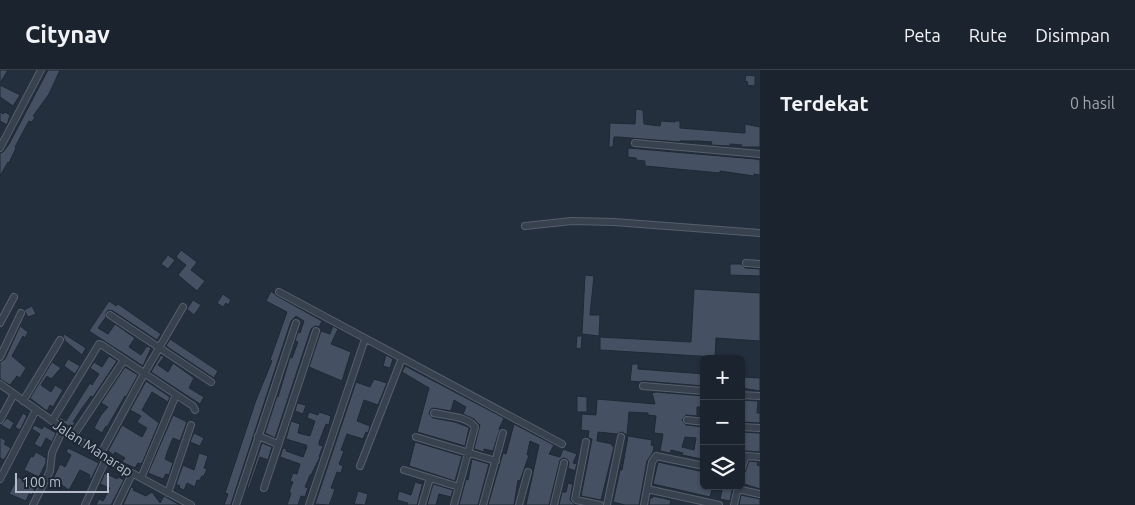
<!DOCTYPE html>
<html lang="id">
<meta charset="utf-8">
<style>
:root{--surface:#1b232e;--page:#242b36;--text:#f1f3f6;--muted:#a0a4aa;--line:#39404a}
body{margin:0;font-family:Ubuntu,sans-serif;background:var(--page);color:var(--text)}
.controls{position:absolute;right:15px;bottom:15px;display:grid;overflow:hidden;border-radius:8px;box-shadow:0 1px 4px #0004}
.controls button{width:45px;height:45px;display:grid;place-items:center;padding:0;border:0;border-bottom:1px solid var(--line);background:var(--surface);color:var(--text);font:25px sans-serif}
.scale{position:absolute;left:15px;bottom:12px;width:94px;box-sizing:border-box;padding-left:5px;border:2px solid #b4bcc9;border-top:0;font-size:14px;line-height:18px;white-space:nowrap;color:#b4bcc9;-webkit-text-stroke:4px #1d2633;paint-order:stroke}
.list{margin:0;padding:0;list-style:none}
h2{display:flex;justify-content:space-between;align-items:center;height:65px;margin:0;padding:0 20px;font-size:21px}
h2 small{font-size:16px;font-weight:400;color:var(--muted)}
.icon{flex:none;width:28px;height:28px;fill:none;stroke:currentColor;stroke-width:2;stroke-linecap:round;stroke-linejoin:round}
.map{position:relative;flex:none;width:760px;height:435px;overflow:hidden}
header{display:flex;align-items:center;gap:30px;box-sizing:border-box;height:70px;padding:0 25px;background:var(--surface);border-bottom:1px solid var(--line)}
header strong{font-size:24px}
nav{display:flex;gap:28px;margin-inline-start:auto;font-size:18px}
main{display:flex}
aside{flex:1;background:var(--surface)}
.map>svg:first-child{display:block}
.building{fill:#455162;stroke:#1f2835;fill-rule:evenodd}
.lines{fill:none;stroke-linecap:round;stroke-linejoin:round}
.minor-casing{stroke:#565f6c;stroke-width:8}
.minor{stroke:#38414e;stroke-width:6}
.labels{text-anchor:middle;stroke-width:4;stroke-linejoin:round;paint-order:stroke}
.street-label{font-size:14px;fill:#b4bcc9;stroke:#1d2633}
</style>
<header>
<strong>Citynav</strong>
<nav><a>Peta</a><a>Rute</a><a>Disimpan</a></nav>
</header>
<main>
<div class="map">
<svg width="760" height="435" viewBox="0 0 760 435">
<rect width="100%" height="100%" fill="#242f3e"/>
<path class="building" d="M0,0H8L0,13Z
M48,0H60L49,24L33,46L35,47L32,52L29,51L24,60L15,77L16,78L9,93L8,92L0,106V83L3,82L9,74Z
M746,5L755,6V16L747,15L748,12L745,11Z
M0,15L20,25L13,36L0,27Z
M636,39L643,40L644,54L660,56L661,51L675,52V51H680V58L743,63H745V54L760,57V77H741L742,75L730,74V76L711,75L712,72L699,71H680V72L618,67H614L613,77H609L610,53L635,54Z
M0,42L3,44L5,42L10,45L7,55L0,51Z
M628,78L755,89L760,90V105L754,104V106L720,101V103L645,96V91L636,90V88L628,87Z
M181,180L197,192L191,200L205,211L197,221L178,205L186,195L176,187Z
M168,185L175,190L168,199L161,194Z
M730,194H741L745,198L760,199V206L730,205Z
M585,205L594,206L590,245H600L599,266L582,264Z
M694,219L760,223V271L716,268L715,287L600,280V267L691,272Z
M271,221L277,226L322,251L319,257L315,256L311,259L275,368L265,363L277,326L278,327L290,287L292,288L298,272L295,271L298,262L300,263L304,251L296,246L291,251L231,434V435H224L228,424L225,423L256,330L272,291L270,290L287,242L266,231Z
M223,224L231,230L228,235L226,233L223,237L217,233Z
M193,230L201,235L194,245L187,239Z
M109,231L116,236L118,234L161,264L157,270L113,241L108,240L106,243V247L98,258L108,264L115,254L135,268L129,277L141,285L147,276L151,278L143,296L89,261Z
M32,236L36,244L28,247L24,240Z
M20,256L28,262L25,268L23,266L12,286L26,298L20,308L17,306L10,315L0,309V292L5,289Z
M333,256L338,259L331,274L351,282L342,311L309,297L321,261L330,264Z
M64,264L86,278L82,285L65,271L63,266Z
M577,266H582L581,279L576,278Z
M170,269L218,301L214,308L166,276Z
M161,285L164,287L158,295L168,302L173,293L194,308L189,318L204,327L200,334L151,302Z
M386,285L393,289L390,298L383,296Z
M109,286L117,291L93,327L91,326L82,338L73,352L75,353L71,358L59,349L60,347L66,351L90,313L92,315L99,304L90,298L94,292L102,297Z
M68,289L80,296L75,304L64,296Z
M52,292L61,298L51,309L47,306L41,315L51,322L55,315L63,320L53,337L50,335L47,341L30,328Z
M632,294H638V299L704,304V316L643,311L640,312L630,311Z
M405,296L504,348L499,359H500L493,381L484,379V382L474,379L480,355L474,349L463,344L466,337L454,330L451,341L433,338L430,340L429,344L433,348L455,352L468,357L469,358L465,376L417,362L429,318L402,302Z
M125,297L138,305L126,327L125,326L107,357L106,356L102,363L94,358L101,345L108,337L101,333Z
M741,307L760,308V321L741,318Z
M374,309L387,313L378,335L364,330L357,351L370,356L368,363L366,362L363,369L347,364L341,380L344,381L339,394L343,396L341,403L337,402L331,418L335,419L332,428L329,435L315,434L356,312L370,317Z
M146,311L170,327L168,332L152,322L142,340L159,353L143,391L141,394L138,393L135,398L122,392L125,388L115,382L114,385L108,381L122,355L142,367L147,358L137,352L141,346L130,340Z
M656,322L704,326V337H697V346L686,345L682,350L686,355L704,357L702,389L682,385L683,383L671,380L670,383L660,381L663,364L654,363L656,346L648,345V343L629,342L627,365L622,362L617,364L598,362L597,371L612,374V376L614,377L601,430L581,426L592,369L588,368L589,361L581,360L582,344L596,345L597,329L655,334L652,323ZM685,367L696,368L694,380L682,377Z
M577,326L587,327V342H577Z
M741,330L758,331L757,343H760V353L741,352Z
M297,333L306,335L303,344L295,341Z
M309,342L318,345L319,342L331,346L329,355L326,354L319,372V375L323,376L319,387H320L311,405H310L305,417L308,418L305,427L301,426L298,435H287L291,423L289,422L293,412L290,411L293,403L297,404L300,394L280,387L283,378L287,379L286,381L303,387L307,377L306,375L286,369L291,351L300,354L298,363L310,366L315,351L307,348Z
M23,343L27,346L20,360L15,357Z
M173,345L187,352L180,371L173,368L168,380L165,389L173,393L169,405L166,404L163,409L148,403Z
M7,348L14,353L10,360L1,355Z
M514,354L554,375L549,384L560,387L563,379L577,384L573,393L577,394L575,401L568,398L569,392L567,389L563,388L560,390L549,435H526L539,375L530,371L527,385H529L520,411L518,410L514,435H488L503,383L506,384Z
M34,355L42,359L44,356L56,363L52,372L46,368L41,378L34,374L40,364L32,359Z
M741,362L760,363V382L746,381L741,384Z
M194,363L204,368L200,376L190,372Z
M628,366L652,370L651,375L654,376L653,382L647,391L639,435H625L613,432L620,400H622Z
M0,367L6,371L4,374L11,378L4,390L0,388Z
M415,372L462,386L455,411L409,396Z
M262,373L272,377L268,390L260,387L249,418H247Z
M68,378L99,393L91,409L89,408L90,405L80,400L69,420L62,415L59,420L50,415L60,394L65,397L71,385L66,382Z
M36,382L46,388V393L39,407L24,400L31,386L33,387Z
M199,383L208,386L204,398L207,399L204,406H202L199,411L197,410L195,417L187,413L184,420L179,418L180,416L176,414L183,395L194,400Z
M472,389L489,394L478,435H459L466,409L468,410Z
M749,391L758,392L757,395L760,396V419L741,413V405L745,402Z
M658,392L704,402V416H713L710,427L653,414Z
M105,403L117,409L118,407L124,410L111,435H96L99,429L103,431L110,418L100,414Z
M18,407L36,416L32,425L29,424L26,431L9,424Z
M415,412L422,414L423,412L417,435H407L408,433L397,430L399,421L411,425Z
M573,412L570,430L575,435H559L562,422H566L568,413L572,414Z
M433,414L453,420L451,427L439,424L436,435H427Z
M723,416H733L730,431L720,429Z
M131,417L134,418L133,420L146,426L152,422L160,433L164,426L180,435H123Z
M358,421L368,424L365,435L354,434Z
M741,425L760,429V435H739Z
M653,426L671,430L670,435H649L650,428H652Z"/>
<g class="lines">
<defs>
<path id="minor" d="M635,73L760,84
M0,78L41,0
M525,156L572,151L614,152L760,163
M746,193L760,194
M279,222L562,374
M110,245L211,312
M0,253L14,227
M0,287L21,243
M0,314L106,389L191,435
M643,316L704,321
M741,325L760,326
M23,331L60,270
M434,343C447,346 467,346 475,357L454,435
M0,350L14,324
M687,350L704,352
M52,351L99,274L102,275L193,336L195,340
M741,357L760,358
M73,366L124,290
M258,366L278,374
M416,367L496,391
M586,372L575,429L576,430L600,435
M100,385L145,302L183,237
M360,396L402,288
M404,400L459,417
M741,400L746,386L760,387
M141,408L176,325
M0,409L36,340
M264,418L316,261
M647,419L719,435
M737,419L760,424
M168,423L191,355
M33,435L50,401L52,383L63,359
M85,435L106,389
M117,435L132,404
M236,435L296,253
M309,435L365,269
M422,435L430,408
M483,435L503,363
M519,435L528,402
M554,435L564,393
M607,435L621,367
M644,435L652,392L656,386L704,396
M734,435L738,417"/>
</defs>
<use href="#minor" class="minor-casing"/>
<use href="#minor" class="minor"/>
</g>
<g class="labels">
<g class="street-label">
<text transform="translate(93 378) rotate(33)" y="5">Jalan Manarap</text>
</g>
</g>
</svg>
<div class="controls">
<button>+</button>
<button>−</button>
<button><svg class="icon" aria-label="layers" viewBox="0 0 24 24"><path d="M12 4l9 5-9 5-9-5zM3 14l9 5 9-5"/></svg></button>
</div>
<div class="scale">100 m</div>
</div>
<aside>
<h2>Terdekat<small>0 hasil</small></h2>
<ul class="list">
</ul>
</aside>
</main>
